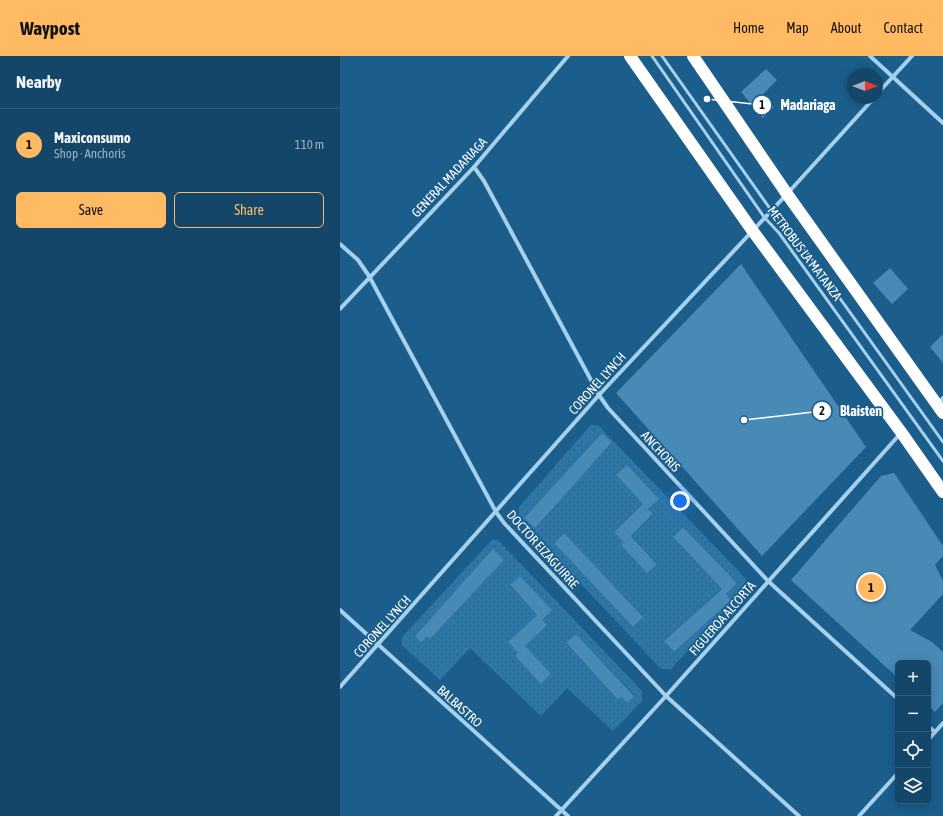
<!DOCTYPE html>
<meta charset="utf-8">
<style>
:root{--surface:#144669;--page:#1d4d6f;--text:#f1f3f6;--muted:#9db1c0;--line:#335e7d;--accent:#ffba63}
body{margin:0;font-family:"Asap Condensed",sans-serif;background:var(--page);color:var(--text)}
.controls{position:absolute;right:12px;bottom:12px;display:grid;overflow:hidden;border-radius:6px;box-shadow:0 2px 10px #0003}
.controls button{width:36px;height:36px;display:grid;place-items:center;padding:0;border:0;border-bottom:1px solid var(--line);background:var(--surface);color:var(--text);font:20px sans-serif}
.compass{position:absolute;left:507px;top:12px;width:36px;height:36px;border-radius:50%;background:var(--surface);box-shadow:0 2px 10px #0003;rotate:90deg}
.you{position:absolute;left:340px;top:445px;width:14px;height:14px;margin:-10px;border:3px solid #fff;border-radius:50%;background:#1a73e8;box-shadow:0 0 0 6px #1a73e833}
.badge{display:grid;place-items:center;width:26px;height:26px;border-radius:50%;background:var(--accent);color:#111;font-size:13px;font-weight:700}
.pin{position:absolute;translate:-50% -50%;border:2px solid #fff;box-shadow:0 1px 4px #0006}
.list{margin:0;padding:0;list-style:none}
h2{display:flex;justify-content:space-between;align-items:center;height:52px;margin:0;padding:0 16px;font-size:17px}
h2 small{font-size:13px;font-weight:400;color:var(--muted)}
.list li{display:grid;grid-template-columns:26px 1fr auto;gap:12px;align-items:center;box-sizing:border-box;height:72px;padding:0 16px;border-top:1px solid var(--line)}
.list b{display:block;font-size:15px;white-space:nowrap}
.list p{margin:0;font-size:13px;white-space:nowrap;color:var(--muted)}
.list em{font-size:13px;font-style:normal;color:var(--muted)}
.actions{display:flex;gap:8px;padding:12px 16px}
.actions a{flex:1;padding:9px 0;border:1px solid var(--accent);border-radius:6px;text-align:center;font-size:14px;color:var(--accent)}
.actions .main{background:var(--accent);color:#111}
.icon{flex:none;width:22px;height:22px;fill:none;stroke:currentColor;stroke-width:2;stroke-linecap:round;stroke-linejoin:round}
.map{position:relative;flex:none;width:603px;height:760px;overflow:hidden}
header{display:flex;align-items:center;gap:24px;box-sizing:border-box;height:56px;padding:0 20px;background:var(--accent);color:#111}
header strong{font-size:19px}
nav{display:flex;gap:22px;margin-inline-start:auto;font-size:14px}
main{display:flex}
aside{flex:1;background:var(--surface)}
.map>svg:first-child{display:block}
.grass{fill:url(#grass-dots);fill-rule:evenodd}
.building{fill:#488ab6}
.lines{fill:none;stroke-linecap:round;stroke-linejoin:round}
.lane{stroke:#a6d1ed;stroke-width:3}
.street{stroke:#a6d1ed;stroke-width:4}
.highway{stroke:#fff;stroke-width:12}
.labels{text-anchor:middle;stroke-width:3.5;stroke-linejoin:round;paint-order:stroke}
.street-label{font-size:13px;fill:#fff;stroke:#1b5e8c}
.leader{fill:none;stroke:#fff;stroke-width:1.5}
.callout-dot{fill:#fff;stroke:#1b5e8c;stroke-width:1.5}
.mark-label{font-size:12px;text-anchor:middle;font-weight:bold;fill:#111}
.callout-label{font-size:14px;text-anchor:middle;font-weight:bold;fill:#fff;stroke:#1b5e8c;stroke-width:3.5;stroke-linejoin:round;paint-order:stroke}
</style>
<header>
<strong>Waypost</strong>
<nav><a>Home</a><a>Map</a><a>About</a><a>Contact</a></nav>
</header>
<main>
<aside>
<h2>Nearby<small></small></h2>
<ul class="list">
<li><span class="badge">1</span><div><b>Maxiconsumo</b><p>Shop · Anchoris</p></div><em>110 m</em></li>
</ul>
<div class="actions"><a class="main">Save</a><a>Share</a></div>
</aside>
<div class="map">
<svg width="603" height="760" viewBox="0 0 603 760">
<defs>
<pattern id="grass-dots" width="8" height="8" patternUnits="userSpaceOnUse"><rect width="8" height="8" fill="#2b77a8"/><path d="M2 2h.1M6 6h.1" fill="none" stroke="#3d5f75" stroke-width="1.8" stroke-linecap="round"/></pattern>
</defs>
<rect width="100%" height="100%" fill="#1b5e8c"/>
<path class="grass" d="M251,369H258L406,523V532L331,613H321L179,462V451ZM262,377L272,386L194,471L184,462ZM287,410L318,443L308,453L313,459L285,486L274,476L303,448L277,419ZM343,471L397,527L386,537L333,481ZM224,477L303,561L293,571L214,487ZM292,480L317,507L307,517L281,489ZM381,533L391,544L334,596L324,585Z
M152,484H158L302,635V645L273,675L227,632L201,660L130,592L100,624L62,589V581ZM153,494L164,504L90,583L87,581L81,587L75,580ZM180,520L212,554L202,564L206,569L178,597L168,586L197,559L170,530ZM236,578L294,639L287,647L281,641L278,644L226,588ZM185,591L211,618L201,628L175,600Z"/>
<path class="building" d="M426,13L437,24L422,39L434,51L423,62L401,36Z
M401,208L526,391L422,500L276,337Z
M550,212L568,233L552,248L533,227Z
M603,278V307L590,291Z
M262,377L272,386L195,472L184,462Z
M287,409L319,443L308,453L313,458L291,480L317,508L307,517L281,489L284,486L274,476L303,448L276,419Z
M554,417L603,490V500L595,509L603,525V538L570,574L592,586L603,596V647L595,656L588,649V607H558V622L451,524L541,420Z
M343,471L397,527L386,538L391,544L334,596L324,585L382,533L333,481Z
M224,477L303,561L293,571L214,487Z
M153,493L164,504L90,583L87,581L81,587L75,580Z
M180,520L212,554L202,564L207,569L185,590L211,618L201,628L175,600L178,597L168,586L197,559L170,529Z
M236,578L294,640L287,647L281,641L278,644L226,587Z"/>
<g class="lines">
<path class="lane" d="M312,0L424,161L439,177L603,405
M322,0L431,154L448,170L603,386"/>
<path class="street" d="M530,0L603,67
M537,38L572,0
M134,111L144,125L259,339L268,352L428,525L558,643
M0,188L18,204L29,220L156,456L164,467L326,640L459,760
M0,253L134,111L228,0
M598,348L603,342
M0,554L228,760
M0,631L259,339L447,138L534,42
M588,670L595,676
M588,684L603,667
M216,760L326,640L560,378
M519,760L558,717"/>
<path class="highway" d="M290,0L412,174L561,376L603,436
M353,0L447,138L603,357"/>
</g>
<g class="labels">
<g class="street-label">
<text transform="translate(109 121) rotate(-47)" y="5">GENERAL MADARIAGA</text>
<text transform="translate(465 197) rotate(53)" y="5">METROBUS LA MATANZA</text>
<text transform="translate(257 327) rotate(-48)" y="5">CORONEL LYNCH</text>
<text transform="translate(321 395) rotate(47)" y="5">ANCHORIS</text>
<text transform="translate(203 493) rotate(48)" y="5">DOCTOR EIZAGUIRRE</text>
<text transform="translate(382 562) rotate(-49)" y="5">FIGUEROA ALCORTA</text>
<text transform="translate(42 570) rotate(-48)" y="5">CORONEL LYNCH</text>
<text transform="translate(120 650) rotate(42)" y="5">BALBASTRO</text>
</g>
</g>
<path class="leader" d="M367 43L422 49M404 364L482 355"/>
<g class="callout-dot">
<circle cx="367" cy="43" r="4"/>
<circle cx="404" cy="364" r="4"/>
<circle cx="422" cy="49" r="10"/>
<circle cx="482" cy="355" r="10"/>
</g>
<g class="mark-label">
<text x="422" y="53">1</text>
<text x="482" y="359">2</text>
</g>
<g class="callout-label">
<text x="468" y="54">Madariaga</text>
<text x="521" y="360">Blaisten</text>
</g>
</svg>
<div class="controls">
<button>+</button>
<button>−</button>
<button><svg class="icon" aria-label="locate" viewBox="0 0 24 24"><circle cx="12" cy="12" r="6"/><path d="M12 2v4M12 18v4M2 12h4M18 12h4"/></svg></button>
<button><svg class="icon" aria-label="layers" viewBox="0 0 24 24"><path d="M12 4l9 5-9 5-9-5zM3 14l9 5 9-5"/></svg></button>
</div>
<svg class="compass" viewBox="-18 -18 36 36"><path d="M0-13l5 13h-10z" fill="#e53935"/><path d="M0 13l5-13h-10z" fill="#9db1c0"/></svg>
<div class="you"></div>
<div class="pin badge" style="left:531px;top:531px">1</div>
</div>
</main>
